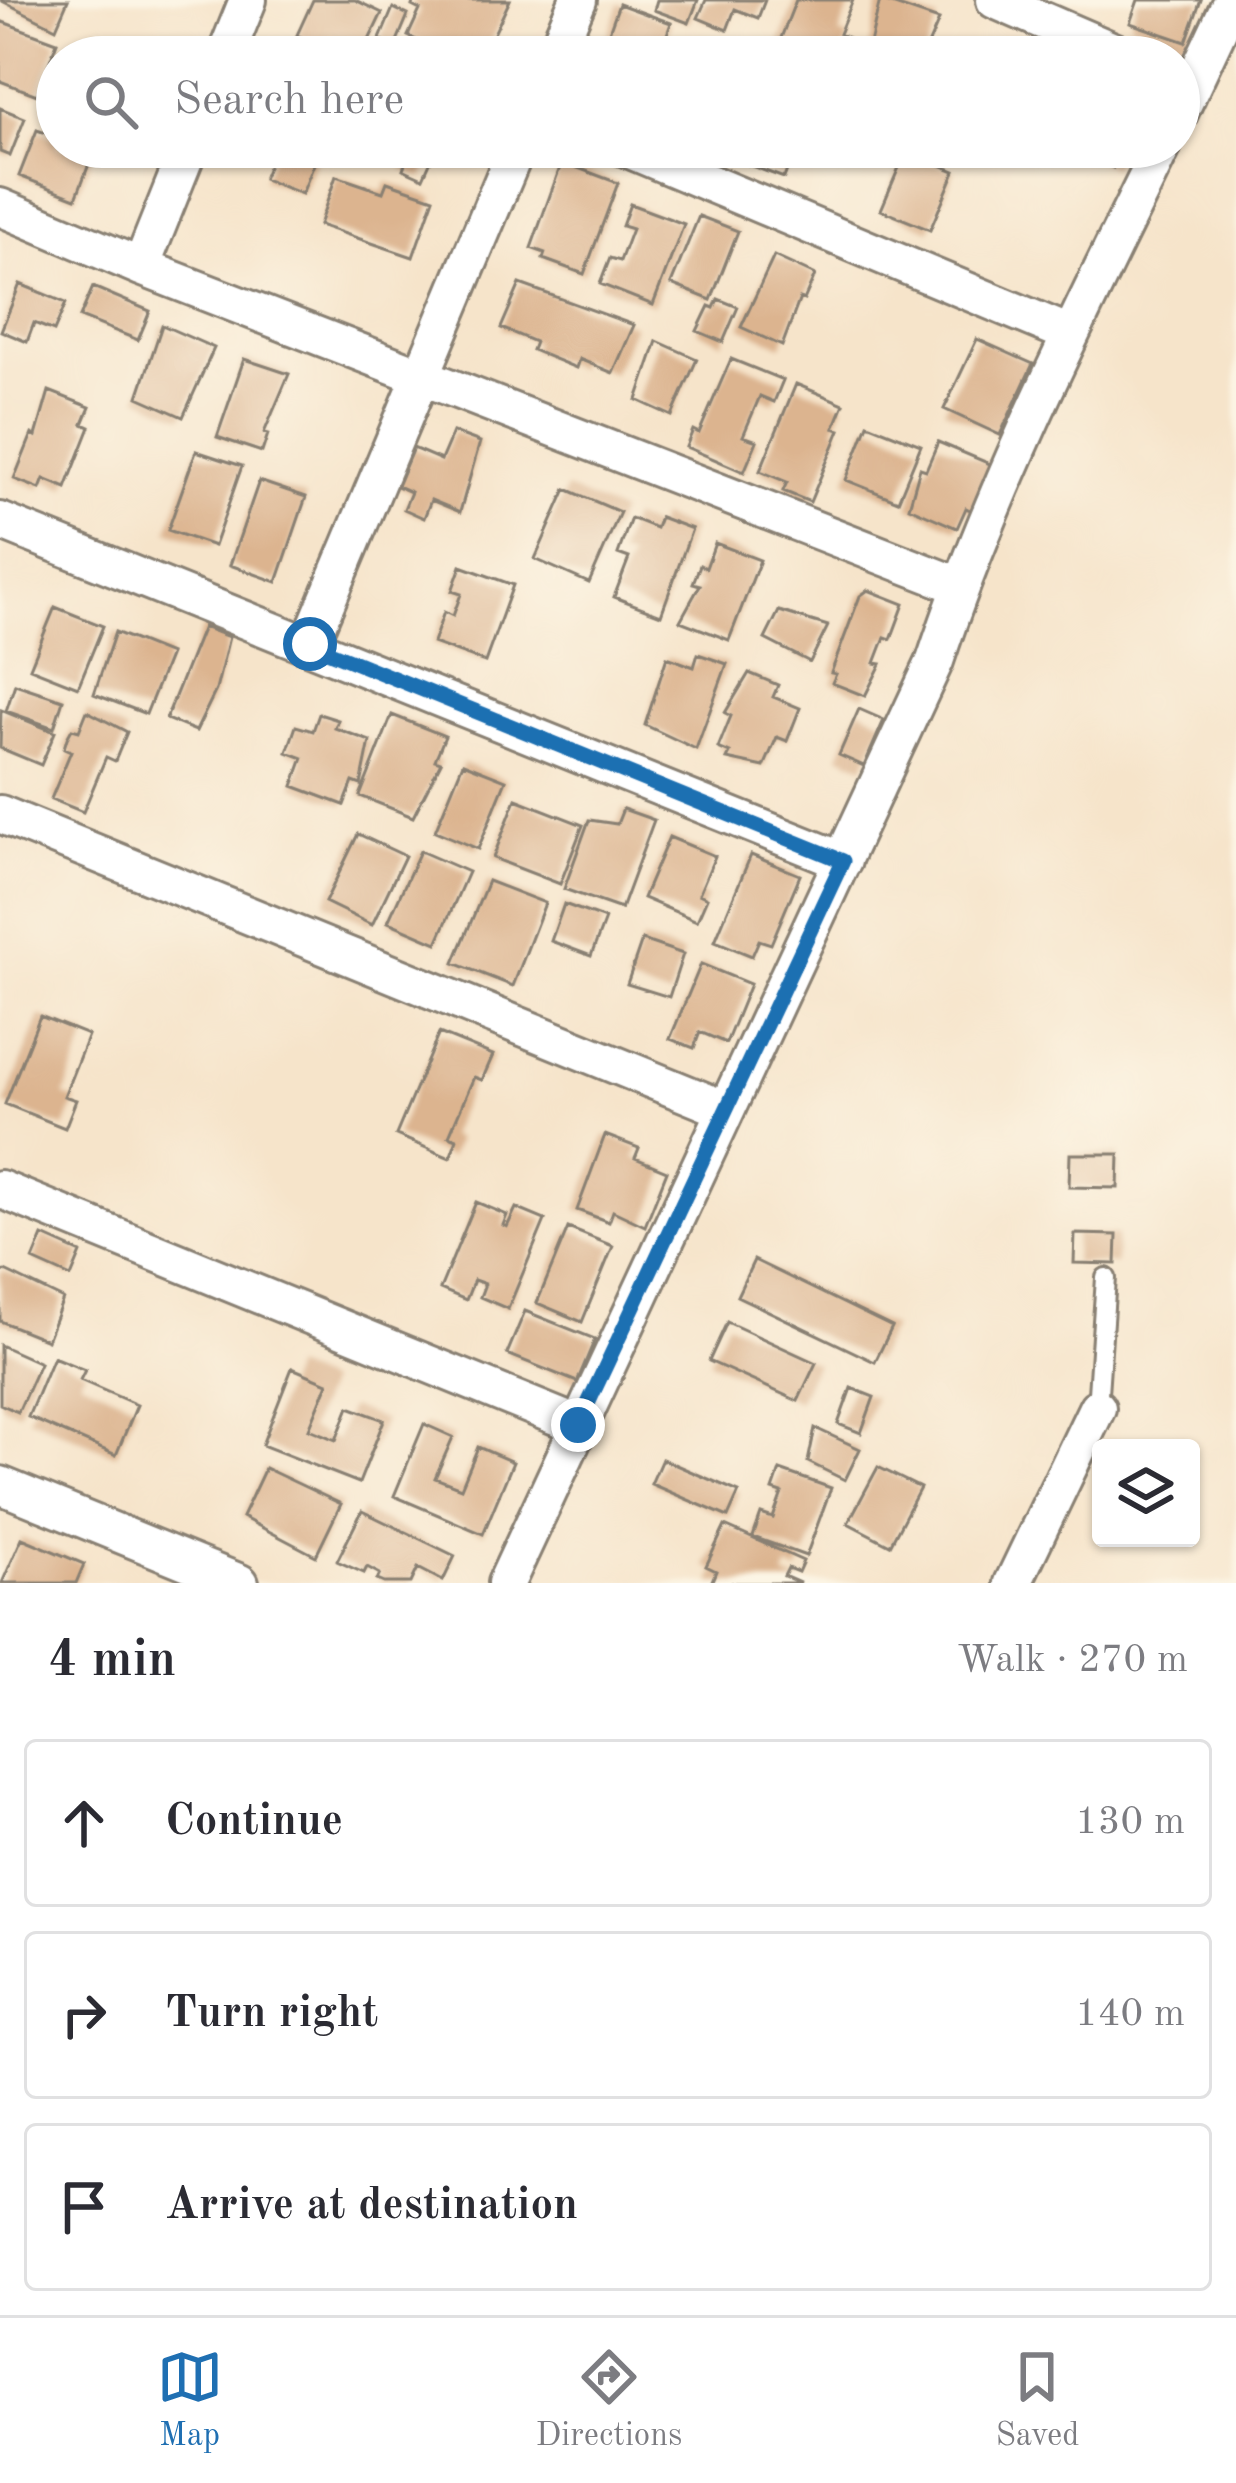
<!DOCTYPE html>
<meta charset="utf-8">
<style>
:root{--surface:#fff;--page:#f2f2f3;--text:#2b2b33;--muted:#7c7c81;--line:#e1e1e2;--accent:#1f6fb2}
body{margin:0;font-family:"Old Standard TT",serif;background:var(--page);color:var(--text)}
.controls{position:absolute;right:36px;bottom:36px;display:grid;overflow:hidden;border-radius:12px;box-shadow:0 3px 9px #0004}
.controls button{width:108px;height:108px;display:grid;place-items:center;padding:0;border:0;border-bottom:3px solid var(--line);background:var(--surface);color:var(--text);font:60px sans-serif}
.stop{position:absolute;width:36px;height:36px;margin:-27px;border:9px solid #1f6fb2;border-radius:50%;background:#fff}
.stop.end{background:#1f6fb2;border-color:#fff;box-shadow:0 3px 12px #0008}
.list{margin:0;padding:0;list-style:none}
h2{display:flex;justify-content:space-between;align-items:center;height:156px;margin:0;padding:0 48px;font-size:51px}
h2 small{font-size:39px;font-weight:400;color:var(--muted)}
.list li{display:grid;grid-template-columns:78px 1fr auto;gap:36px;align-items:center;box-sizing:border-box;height:168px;margin:0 24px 24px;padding:0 24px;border:3px solid var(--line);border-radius:12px}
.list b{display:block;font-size:45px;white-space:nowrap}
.list em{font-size:39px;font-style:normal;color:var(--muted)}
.icon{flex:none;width:66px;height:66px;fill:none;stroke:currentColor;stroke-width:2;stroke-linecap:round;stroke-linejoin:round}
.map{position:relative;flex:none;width:1236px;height:1583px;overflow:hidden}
.search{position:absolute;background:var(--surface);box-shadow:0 3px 9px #0004;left:36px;right:36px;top:36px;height:132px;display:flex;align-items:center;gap:30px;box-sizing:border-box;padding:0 42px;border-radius:66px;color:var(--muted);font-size:45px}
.sheet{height:732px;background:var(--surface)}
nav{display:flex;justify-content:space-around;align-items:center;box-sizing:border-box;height:168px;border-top:3px solid var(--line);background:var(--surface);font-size:33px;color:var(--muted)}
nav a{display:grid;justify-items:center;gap:6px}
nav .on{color:var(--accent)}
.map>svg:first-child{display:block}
.building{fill:#dcb48f}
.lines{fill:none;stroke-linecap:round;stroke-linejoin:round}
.lane-casing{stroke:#898073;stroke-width:24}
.street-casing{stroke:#898073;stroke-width:42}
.lane{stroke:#fff;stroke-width:18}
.street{stroke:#fff;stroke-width:36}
.route{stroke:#1f6fb2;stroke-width:15}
</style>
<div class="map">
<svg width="1236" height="1583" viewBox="0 0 1236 1583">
<rect width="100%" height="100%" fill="#fcf5e5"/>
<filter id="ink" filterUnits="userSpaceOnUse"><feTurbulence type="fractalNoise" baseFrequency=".00833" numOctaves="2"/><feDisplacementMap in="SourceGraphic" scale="24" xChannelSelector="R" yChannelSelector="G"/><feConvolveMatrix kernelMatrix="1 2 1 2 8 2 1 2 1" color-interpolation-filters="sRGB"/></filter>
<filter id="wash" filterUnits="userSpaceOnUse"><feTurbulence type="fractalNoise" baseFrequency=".004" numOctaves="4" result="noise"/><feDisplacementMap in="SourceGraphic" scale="48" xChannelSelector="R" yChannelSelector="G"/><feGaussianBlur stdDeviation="2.7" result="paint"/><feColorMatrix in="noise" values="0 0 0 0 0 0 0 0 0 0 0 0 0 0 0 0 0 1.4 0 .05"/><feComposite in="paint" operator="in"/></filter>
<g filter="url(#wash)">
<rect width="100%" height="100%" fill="#f6e4ca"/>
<g id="blocks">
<path class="building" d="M0,0H68L56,28Z
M313,0H355L382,13L361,57H344L297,35Z
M414,0H510L483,57H454L408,36L420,10L412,6Z
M657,0H698L689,23L654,10Z
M706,0H765L758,18L735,9L727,30L698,18Z
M796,0H853L839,34L849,38L841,57H813L779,43Z
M880,0L939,20L923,57H867Z
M1138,0H1201L1186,42L1130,23Z
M619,4L671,23L659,57H600Z
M393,8L408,15L395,46L380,39Z
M0,21L57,42L37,95L0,81Z
M696,43L729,57H690Z
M0,108L25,118L10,156L0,152Z
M37,130L57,137V147L94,151L76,198L19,176Z
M276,147L316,159L302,194L263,179Z
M372,147H437L423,178L403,169L406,161Z
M730,147H787L794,151L784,178L727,157Z
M1073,147H1124L1113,168Z
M906,151L955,171L930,230L881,210Z
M562,162L618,183L584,274L543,259L545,253L531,248Z
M336,176L383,192L387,182L434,198L413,257L319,225Z
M630,204L684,224L653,305L600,284L610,258L620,261L632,229L622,226Z
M699,216L738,231L711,300L671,284Z
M774,256L815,275L804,300L800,298L782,346L741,327Z
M20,284L66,303L54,331L34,323L27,342L1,331Z
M520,284L634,325L613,373L579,359L576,368L532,350L535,342L501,328Z
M93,287L150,311L138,340L80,317Z
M718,299L738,307L723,342L697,331L709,306L714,308Z
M162,325L214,348L183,417L138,397Z
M977,339L1033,364L1000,435L944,409Z
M657,341L697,359L672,416L637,400Z
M244,359L289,374L264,433L268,434L262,452L217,437Z
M731,359L783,380L774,402L760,396L743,436L757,441L744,472L686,447L693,430L699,433Z
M796,384L844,404L834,428L840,430L810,502L783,491L787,482L760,471Z
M49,391L90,407L83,424L90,427L66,488L44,479L40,489L14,479L32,434L36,436Z
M868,424L921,445L898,501L846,480Z
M453,432L480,442L460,512L431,500L424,518L404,509L411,492L397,486L413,448L441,460Z
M938,442L1002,469L982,516L966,508L957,528L909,507L920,468L926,470Z
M196,451L242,466L214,546L168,530Z
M259,481L306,497L277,582L230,565Z
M566,489L620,512L589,583L535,559Z
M660,517L692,529L661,615L614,597L629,558L618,554L631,518L656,528Z
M715,543L760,560L729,640L680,621L700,585L693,583L700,565L706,568Z
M461,566L513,585L485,662L433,643L444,612L453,616L461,594L452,591Z
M868,590L904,604L891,639L885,637L875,663L881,664L865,696L832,683L836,674L831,673L860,596Z
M55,607L103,626L78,687L30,668Z
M779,611L828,626L810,662L765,639Z
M203,627L229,637L216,690L196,731L166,719Z
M115,632L170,654L146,714L94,694Z
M698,654L727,664L696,749L645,725L667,657L694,667Z
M749,673L778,685L773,697L800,708L787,741L777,737L764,767L727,759L730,753L718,748L731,716L725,713Z
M15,684L63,700L54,728L6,711Z
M859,709L884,720L864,766L839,755Z
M1,710L55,732L41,765L0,748Z
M87,711L127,732L115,761L106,757L83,812L51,799L71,751L64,748L67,738L72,729L79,731Z
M319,714L338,720L335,728L370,741L361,785L353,782L344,805L293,786L303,758L287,752L296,726L313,731Z
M392,715L445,736L435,760L441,762L413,817L360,796Z
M463,763L506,780L478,849L435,831Z
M516,799L583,825L560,884L493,858Z
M623,809L654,820L621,909L564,889L589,820L617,824Z
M358,834L405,856L372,925L325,902Z
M669,837L715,856L699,894L707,898L697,921L643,898Z
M420,851L468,872L437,943L388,922Z
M751,855L800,875L771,944L759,940L752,956L715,941Z
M488,881L545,903L513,986L454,963Z
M564,904L605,919L591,956L551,941Z
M642,940L683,954L669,997L627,984Z
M701,964L750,984L726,1043L700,1032L694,1048L670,1039Z
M40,1016L88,1035L64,1096L76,1100L65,1128L5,1104Z
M439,1033L493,1055L482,1080L474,1077L449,1136L457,1139L450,1158L396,1135Z
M605,1135L639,1148L635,1158L667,1171L645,1226L613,1211L609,1222L577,1210Z
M1070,1154H1119L1118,1188L1069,1187Z
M476,1202L507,1215L503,1225L507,1227L516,1208L545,1220L508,1309L480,1297L485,1284L474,1280L466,1300L440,1289Z
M568,1228L613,1246L582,1322L537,1303Z
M1075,1234L1117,1235L1116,1264L1074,1263Z
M43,1236L81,1253L71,1277L33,1260Z
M754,1260L892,1327L875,1362L737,1296Z
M5,1271L63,1299L47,1340L0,1321V1272Z
M525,1311L595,1339L577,1382L507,1354Z
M727,1322L816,1363L798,1401L709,1361Z
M0,1345L40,1363L18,1412L0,1404Z
M53,1357L85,1370L80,1380L137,1405L116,1455L28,1417Z
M292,1368L328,1383L309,1429L336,1440L349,1407L384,1420L359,1483L262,1445Z
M851,1388L874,1397L861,1433L838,1424Z
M424,1424L453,1437L435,1478L461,1488L478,1447L513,1462L483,1534L394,1496Z
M815,1428L860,1449L845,1480L808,1462Z
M662,1459L739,1492L728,1517L651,1484Z
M878,1467L920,1488L890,1545L848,1523Z
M265,1468L341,1504L316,1556L242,1517Z
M780,1470L831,1488L806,1556L753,1537L761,1514L773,1518L782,1493L773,1490Z
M362,1511L455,1556L443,1581L418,1568L411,1583H384L377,1580L380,1574L367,1567L364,1573L337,1561Z
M725,1526L803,1561L798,1572L788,1568L784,1576L800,1583H711L716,1571L706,1566Z
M22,1538L84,1564L76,1583H2Z"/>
</g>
</g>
<g filter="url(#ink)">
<use href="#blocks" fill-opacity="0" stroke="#898073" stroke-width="3"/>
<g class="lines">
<defs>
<path id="lane" d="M1097,1408L1106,1278"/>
<path id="street" d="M995,0L1127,57
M225,57L248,0
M554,57L578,0
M1179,113L1232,0
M623,147L1070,334
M0,207L141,267L960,586
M141,267L189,147
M0,521L843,861
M309,644L517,147
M0,814L726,1110
M0,1189L578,1425
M0,1485L240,1583
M506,1583L935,661C994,483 1080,315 1162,147
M1013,1583L1097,1408"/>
</defs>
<use href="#lane" class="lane-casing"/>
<use href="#street" class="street-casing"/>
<use href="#lane" class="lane"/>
<use href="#street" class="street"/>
</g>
</g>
<g class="lines" filter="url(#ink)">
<path class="route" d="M310,644L843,861L578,1425"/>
</g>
</svg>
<div class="controls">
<button><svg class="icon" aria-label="layers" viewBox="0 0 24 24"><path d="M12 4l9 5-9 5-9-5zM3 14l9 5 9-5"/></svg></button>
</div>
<div class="stop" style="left:310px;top:644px"></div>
<div class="stop end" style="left:578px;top:1425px"></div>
<div class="search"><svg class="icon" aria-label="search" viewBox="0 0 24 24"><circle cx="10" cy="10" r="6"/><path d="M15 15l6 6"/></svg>Search here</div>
</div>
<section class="sheet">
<h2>4 min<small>Walk · 270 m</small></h2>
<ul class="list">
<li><svg class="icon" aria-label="ahead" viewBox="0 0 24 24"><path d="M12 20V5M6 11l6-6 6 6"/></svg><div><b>Continue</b></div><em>130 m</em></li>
<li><svg class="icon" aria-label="right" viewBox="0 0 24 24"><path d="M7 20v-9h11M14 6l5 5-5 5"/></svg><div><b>Turn right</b></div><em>140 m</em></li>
<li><svg class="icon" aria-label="arrive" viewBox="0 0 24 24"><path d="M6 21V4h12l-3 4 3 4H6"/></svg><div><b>Arrive at destination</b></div></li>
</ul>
</section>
<nav>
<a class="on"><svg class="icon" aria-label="map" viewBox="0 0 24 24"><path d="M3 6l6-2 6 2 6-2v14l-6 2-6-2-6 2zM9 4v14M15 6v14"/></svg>Map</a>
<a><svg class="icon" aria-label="directions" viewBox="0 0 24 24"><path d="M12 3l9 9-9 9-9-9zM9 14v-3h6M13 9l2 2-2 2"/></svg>Directions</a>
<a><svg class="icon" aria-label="saved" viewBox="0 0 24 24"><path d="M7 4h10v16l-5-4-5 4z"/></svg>Saved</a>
</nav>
